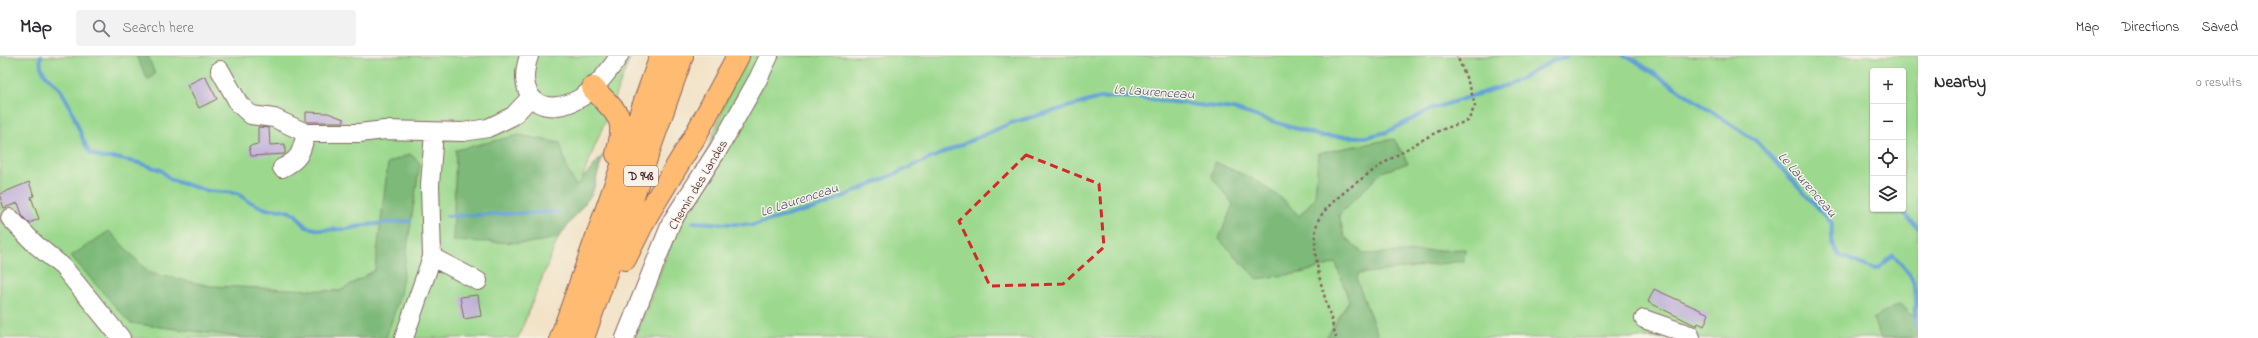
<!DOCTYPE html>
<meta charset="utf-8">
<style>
:root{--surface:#fff;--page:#f2f2f3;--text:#2b2b33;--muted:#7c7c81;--line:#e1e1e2}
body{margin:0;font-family:"Indie Flower",sans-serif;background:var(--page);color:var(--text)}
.controls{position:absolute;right:12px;top:12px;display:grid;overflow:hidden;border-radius:4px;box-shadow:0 1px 3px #0004}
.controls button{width:36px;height:36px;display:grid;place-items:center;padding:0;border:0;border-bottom:1px solid var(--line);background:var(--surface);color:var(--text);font:20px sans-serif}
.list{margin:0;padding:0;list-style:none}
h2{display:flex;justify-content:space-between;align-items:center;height:52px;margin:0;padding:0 16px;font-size:17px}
h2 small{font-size:13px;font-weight:400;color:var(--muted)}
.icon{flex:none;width:22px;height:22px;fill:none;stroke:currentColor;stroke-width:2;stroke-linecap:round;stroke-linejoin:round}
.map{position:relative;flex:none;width:1918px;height:282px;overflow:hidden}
header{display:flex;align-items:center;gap:24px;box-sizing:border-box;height:56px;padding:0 20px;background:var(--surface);border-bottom:1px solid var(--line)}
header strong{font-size:19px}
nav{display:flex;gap:22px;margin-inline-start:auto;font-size:14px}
.search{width:280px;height:36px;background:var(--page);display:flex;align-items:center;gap:10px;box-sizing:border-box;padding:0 14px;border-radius:4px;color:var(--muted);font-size:15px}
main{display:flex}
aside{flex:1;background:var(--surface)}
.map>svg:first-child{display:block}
.green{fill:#9cd98e;stroke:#737c5c;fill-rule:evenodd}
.forest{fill:#7db979;stroke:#646c52}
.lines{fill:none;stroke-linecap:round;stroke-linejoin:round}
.stream{stroke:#61a0d3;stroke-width:4}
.building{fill:#bcadd7}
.minor-casing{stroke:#856361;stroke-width:20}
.highway-casing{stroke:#856361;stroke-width:24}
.path{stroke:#856361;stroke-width:2.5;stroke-dasharray:3 3;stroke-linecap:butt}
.minor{stroke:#fff;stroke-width:18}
.highway{stroke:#febb71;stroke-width:22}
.marked{fill:none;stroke:#d62828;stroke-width:3;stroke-dasharray:8 5;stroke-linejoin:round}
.labels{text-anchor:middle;stroke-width:3;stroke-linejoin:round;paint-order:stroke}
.shield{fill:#f7f3e8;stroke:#7e5f64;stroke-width:1}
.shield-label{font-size:12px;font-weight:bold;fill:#4a1f2b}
.street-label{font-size:13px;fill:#4a1f2b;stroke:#f7f3e8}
.water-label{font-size:14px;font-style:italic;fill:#53536e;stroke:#f7f3e8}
</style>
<header>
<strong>Map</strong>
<div class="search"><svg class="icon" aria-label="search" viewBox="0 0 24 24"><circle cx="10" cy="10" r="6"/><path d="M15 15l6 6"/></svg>Search here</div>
<nav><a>Map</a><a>Directions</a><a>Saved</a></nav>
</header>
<main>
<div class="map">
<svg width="1918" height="282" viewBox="0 0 1918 282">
<rect width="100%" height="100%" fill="#f7f3e8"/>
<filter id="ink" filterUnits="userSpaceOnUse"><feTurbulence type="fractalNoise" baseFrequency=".025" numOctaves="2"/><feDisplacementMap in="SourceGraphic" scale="8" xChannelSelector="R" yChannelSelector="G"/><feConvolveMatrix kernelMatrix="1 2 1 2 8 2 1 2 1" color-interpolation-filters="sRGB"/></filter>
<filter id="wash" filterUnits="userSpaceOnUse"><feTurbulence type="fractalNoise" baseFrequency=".012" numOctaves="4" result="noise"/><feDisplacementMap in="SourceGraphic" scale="16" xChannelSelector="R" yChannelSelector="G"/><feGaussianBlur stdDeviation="0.9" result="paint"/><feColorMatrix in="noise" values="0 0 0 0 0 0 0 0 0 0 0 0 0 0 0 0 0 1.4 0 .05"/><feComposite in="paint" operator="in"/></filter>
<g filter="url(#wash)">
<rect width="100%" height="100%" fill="#f2e2c6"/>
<path class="green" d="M0,0H631L518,282H0Z
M743,0H1918V282H635ZM1873,15H1903V153H1873Z"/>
<path class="forest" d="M136,0H148L155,18L148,24Z
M519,79L560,87L567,113L576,130L603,99L592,138L558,182L529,187L453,185L456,94Z
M1394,83L1408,107L1382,116L1339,159L1344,180L1364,198L1465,193L1464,205L1358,218L1357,225L1379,282H1326L1349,245L1336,207L1301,217L1257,223L1219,183L1233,148L1212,121L1215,106L1255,124L1284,144L1299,160L1315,142L1318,97Z
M410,98L420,107L400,239L386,282H247L130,267L71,200L109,175L149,217L211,230L340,235L375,214L388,107Z
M1900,248L1918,264V282H1881L1873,263Z"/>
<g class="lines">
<path class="stream" d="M41,0C37,18 53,23 61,35C75,54 78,78 90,97L103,102H116L139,107L161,114L171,124L208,135L237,137L248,145L266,153L284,154L295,158L306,171L320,174L347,173L365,169L410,165
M1625,0L1631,2L1756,85L1832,167C1831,179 1831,192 1841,200L1873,213L1879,212L1893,199C1909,216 1917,223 1916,249C1916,257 1914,265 1918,274
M1900,153L1918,172
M447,160L558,156
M693,166L753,169L822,150L1011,67L1100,42L1127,41L1233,53L1320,80L1366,81L1387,76L1431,53L1513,27L1552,5L1567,0"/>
</g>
<g id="blocks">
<path class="building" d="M205,20L217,43L199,52L187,29Z
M306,56L328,57L344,63V66H308L306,65Z
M258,71L269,72L270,89L285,88V98L251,100L249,90L258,88Z
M29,126L34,140L31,141L39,163L29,167L23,161L18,147L4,152L0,141V138Z
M1654,233L1709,258L1704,270L1698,267L1697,270L1648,246Z
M478,239L481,260L464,263L460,241Z"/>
</g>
</g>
<g filter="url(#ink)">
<use href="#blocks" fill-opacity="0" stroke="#856361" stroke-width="1"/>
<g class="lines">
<defs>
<path id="minor" d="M529,0C514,43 544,64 582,41C597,31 609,15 619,0
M220,14L239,48L251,59L274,62L306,77H359L385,74L463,76L488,72L513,60L530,42
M282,112C301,103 301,96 306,77
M10,162L35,188L63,211L121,282
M432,201L478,225
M1644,263L1690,279L1691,282
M404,282L432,201L430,129L434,76
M625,282L672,165L719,92L758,23L769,0"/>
<path id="highway" d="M593,32C617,59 628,59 617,98
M625,203L647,159L694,82L738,0
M561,282L661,0
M583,282L682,0"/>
</defs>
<use href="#minor" class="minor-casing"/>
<use href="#highway" class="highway-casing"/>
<path class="path" d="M1336,282C1328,246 1309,205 1317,168C1322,144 1403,94 1426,82C1439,74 1454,69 1468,65L1475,50L1470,31L1457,0"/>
<use href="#minor" class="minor"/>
<use href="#highway" class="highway"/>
</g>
</g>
<path class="marked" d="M1026,99L1099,128L1104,191L1063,228L990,230L959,165Z"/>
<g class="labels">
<rect class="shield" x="624" y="110" width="34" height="20" rx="3"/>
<g class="shield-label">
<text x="641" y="124">D 948</text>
</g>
<g class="street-label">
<text transform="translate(697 128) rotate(-59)" y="5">Chemin des Landes</text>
</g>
<g class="water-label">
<text transform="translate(1154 35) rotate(4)" y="5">Le Laurenceau</text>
<text transform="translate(1808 128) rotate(49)" y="5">Le Laurenceau</text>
<text transform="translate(799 143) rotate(-18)" y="5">Le Laurenceau</text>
</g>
</g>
</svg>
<div class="controls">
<button>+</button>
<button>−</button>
<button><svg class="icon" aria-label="locate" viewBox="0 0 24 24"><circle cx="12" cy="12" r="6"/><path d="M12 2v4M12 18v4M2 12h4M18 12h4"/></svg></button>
<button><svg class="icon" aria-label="layers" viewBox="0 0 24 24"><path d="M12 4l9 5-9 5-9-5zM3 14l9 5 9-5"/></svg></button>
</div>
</div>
<aside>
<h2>Nearby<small>0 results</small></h2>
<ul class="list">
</ul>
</aside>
</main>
